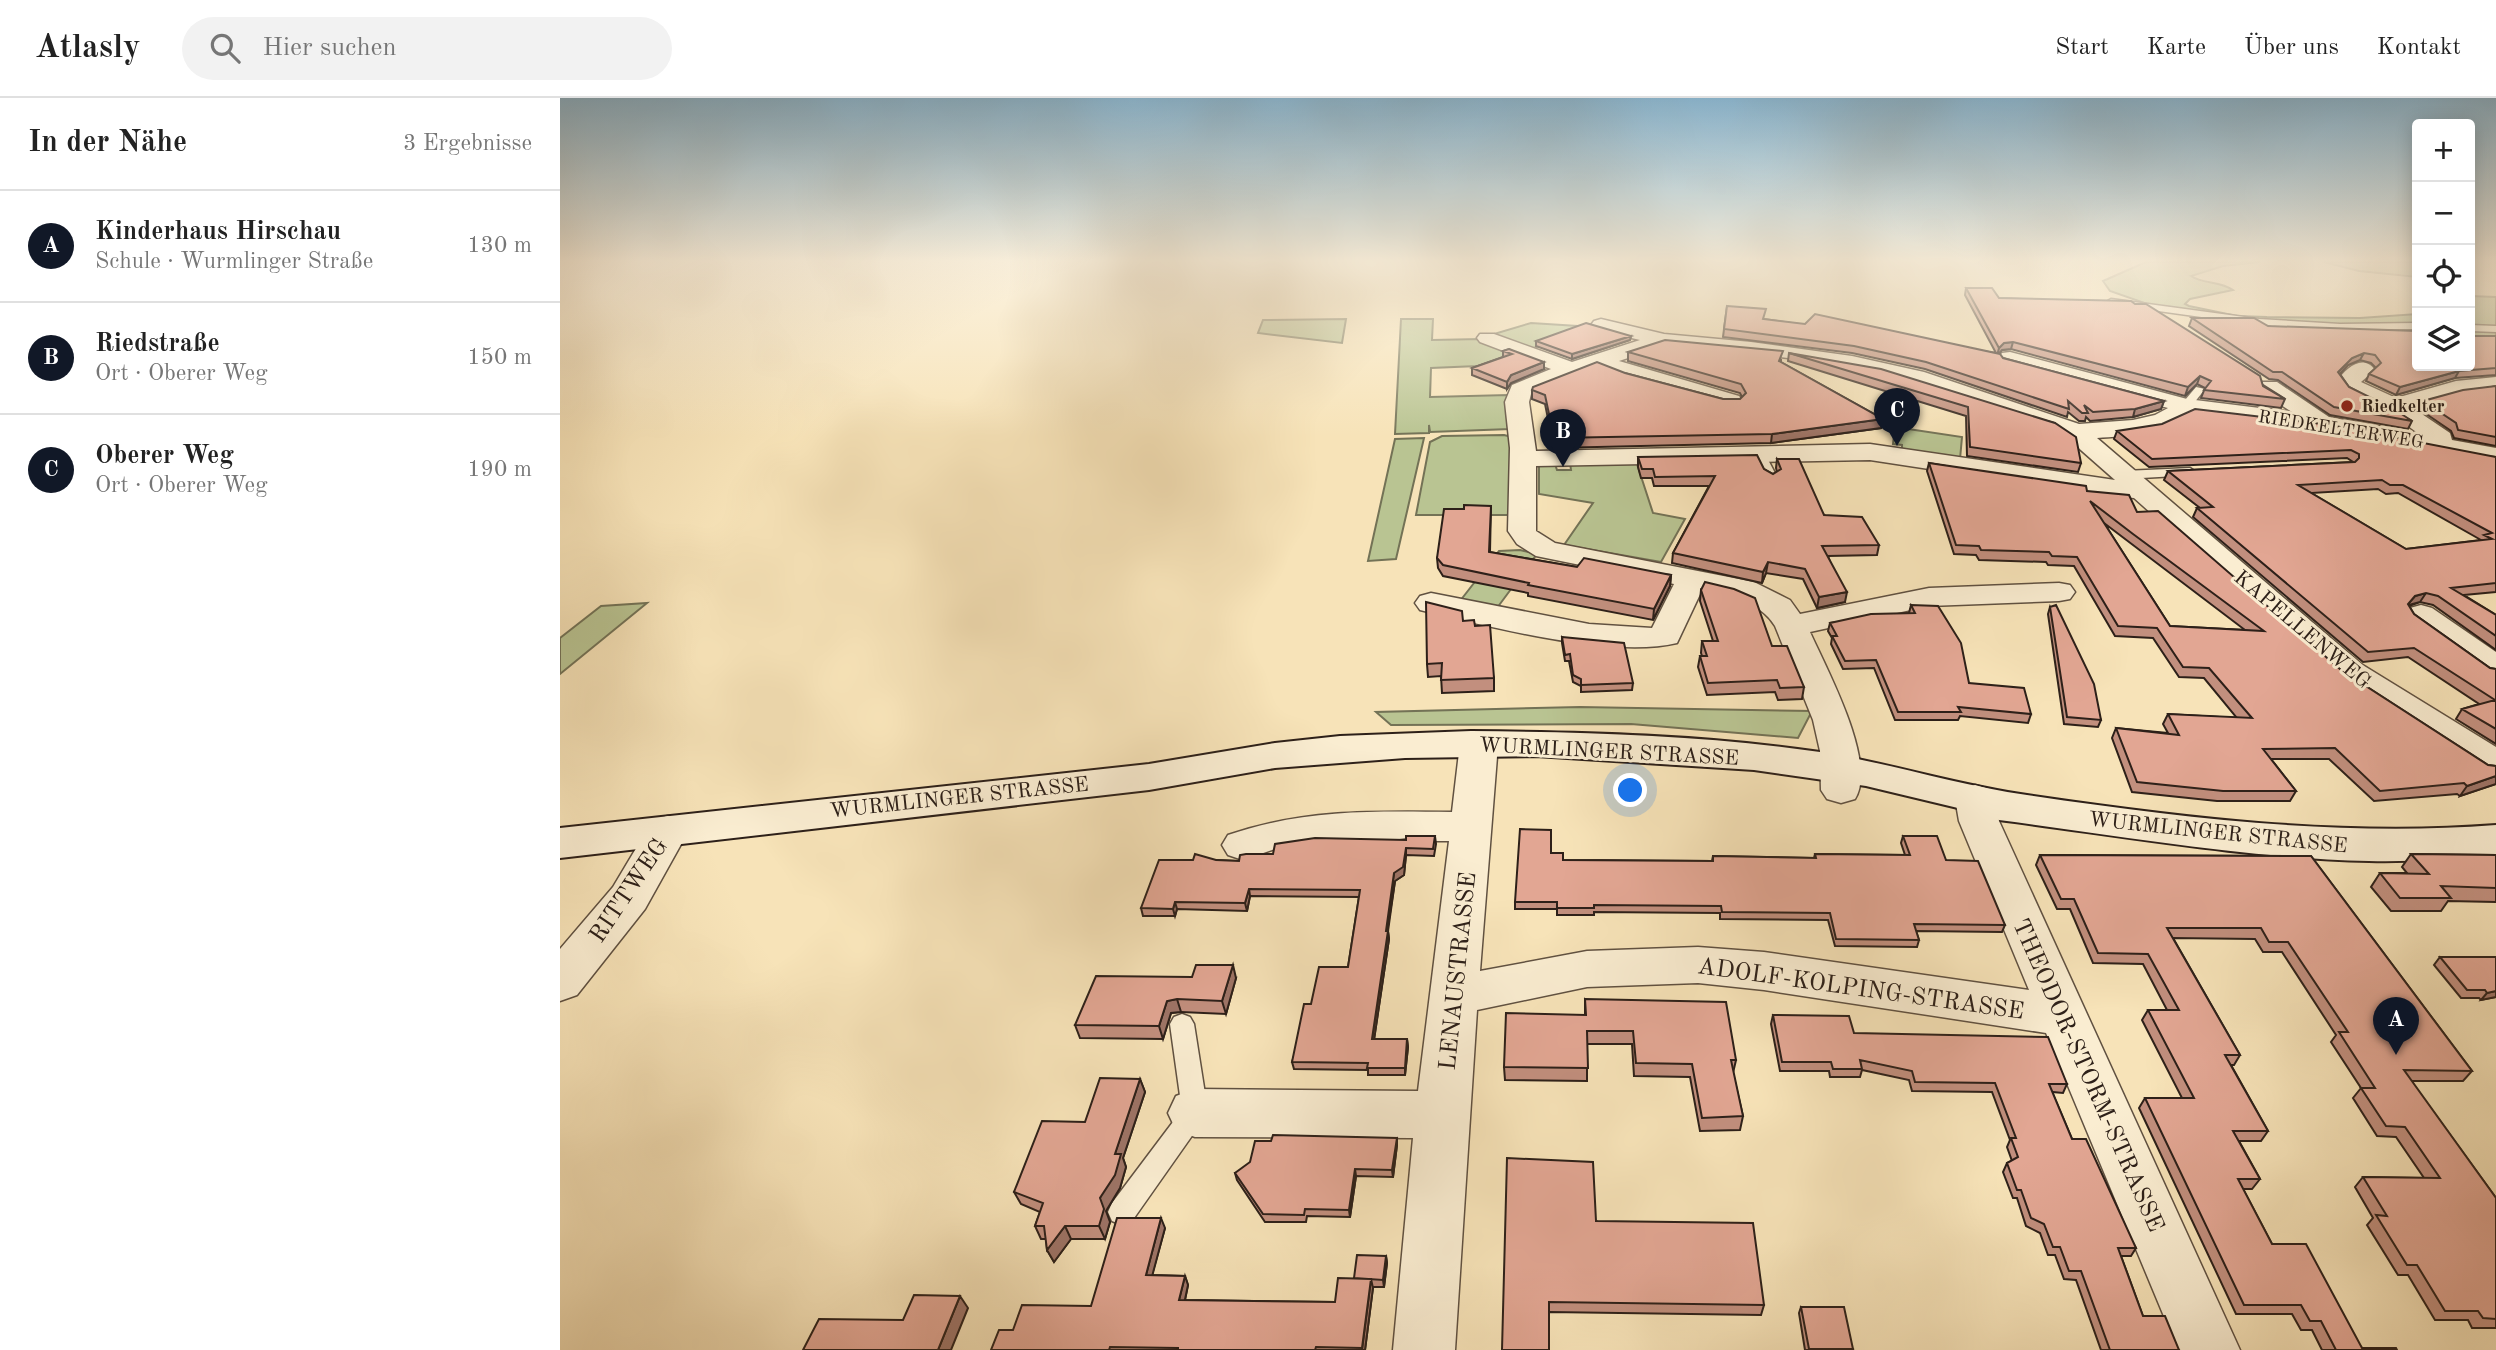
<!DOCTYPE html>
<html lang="de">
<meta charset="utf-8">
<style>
:root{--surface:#fff;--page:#f2f2f2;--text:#222;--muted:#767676;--line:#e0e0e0;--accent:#111827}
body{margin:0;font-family:"Old Standard TT",serif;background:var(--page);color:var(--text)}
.controls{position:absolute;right:21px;top:21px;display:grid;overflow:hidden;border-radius:7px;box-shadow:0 4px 18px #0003}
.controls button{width:63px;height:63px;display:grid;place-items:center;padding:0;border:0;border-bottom:2px solid var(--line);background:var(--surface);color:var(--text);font:35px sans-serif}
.you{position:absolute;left:1071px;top:693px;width:24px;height:24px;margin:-18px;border:5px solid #fff;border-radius:50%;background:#1a73e8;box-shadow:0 0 0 10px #1a73e833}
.badge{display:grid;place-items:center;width:46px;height:46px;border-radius:50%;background:var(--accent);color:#fff;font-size:23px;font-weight:700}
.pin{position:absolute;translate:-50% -58px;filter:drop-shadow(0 2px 4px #0008)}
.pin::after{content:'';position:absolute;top:37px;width:24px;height:21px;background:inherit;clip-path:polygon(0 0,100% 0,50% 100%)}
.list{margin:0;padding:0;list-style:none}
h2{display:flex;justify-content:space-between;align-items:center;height:91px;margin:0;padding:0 28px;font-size:30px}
h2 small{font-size:23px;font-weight:400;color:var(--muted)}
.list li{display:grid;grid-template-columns:46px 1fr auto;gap:21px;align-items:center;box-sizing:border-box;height:112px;padding:0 28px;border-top:2px solid var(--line)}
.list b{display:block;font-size:26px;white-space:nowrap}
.list p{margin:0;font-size:23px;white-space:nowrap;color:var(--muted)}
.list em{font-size:23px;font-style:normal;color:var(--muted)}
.icon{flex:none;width:38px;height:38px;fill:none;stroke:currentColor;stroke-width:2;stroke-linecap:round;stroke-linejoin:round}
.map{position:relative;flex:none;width:1936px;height:1252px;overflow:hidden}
header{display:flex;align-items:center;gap:42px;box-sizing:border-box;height:98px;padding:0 35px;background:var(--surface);border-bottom:2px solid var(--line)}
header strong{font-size:33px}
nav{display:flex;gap:38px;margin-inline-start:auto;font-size:24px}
.search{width:490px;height:63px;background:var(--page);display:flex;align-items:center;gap:18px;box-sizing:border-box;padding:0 24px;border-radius:38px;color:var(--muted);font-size:26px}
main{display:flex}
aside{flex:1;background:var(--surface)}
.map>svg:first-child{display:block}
.green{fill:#b9c492;stroke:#737256;stroke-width:2}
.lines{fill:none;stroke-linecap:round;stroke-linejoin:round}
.service-casing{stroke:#605141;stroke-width:3}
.minor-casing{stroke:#605141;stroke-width:3}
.secondary-casing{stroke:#2d2019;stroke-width:4}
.service{fill:#faedd1;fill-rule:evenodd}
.minor{fill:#faedd1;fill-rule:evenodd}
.secondary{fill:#faedd1;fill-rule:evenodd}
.wall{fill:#c28f7e;stroke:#2d2019;stroke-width:2;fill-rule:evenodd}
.shaded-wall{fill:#9e7467;stroke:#2d2019;stroke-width:2}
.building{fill:#e2a693;stroke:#2d2019;stroke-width:2;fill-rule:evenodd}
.poi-dot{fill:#8f2418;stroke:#faedd1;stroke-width:2.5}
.labels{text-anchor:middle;stroke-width:6;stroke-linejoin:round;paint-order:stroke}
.far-poi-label{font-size:18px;font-weight:bold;fill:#2d2019;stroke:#faedd1;text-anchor:start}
.far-street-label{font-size:18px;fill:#2d2019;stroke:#faedd1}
.street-label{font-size:21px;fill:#2d2019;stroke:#faedd1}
.near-street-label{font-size:24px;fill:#2d2019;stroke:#faedd1}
</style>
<header>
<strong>Atlasly</strong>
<div class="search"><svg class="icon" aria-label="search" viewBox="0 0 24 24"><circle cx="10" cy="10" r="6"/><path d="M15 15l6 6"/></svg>Hier suchen</div>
<nav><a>Start</a><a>Karte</a><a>Über uns</a><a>Kontakt</a></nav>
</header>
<main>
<aside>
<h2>In der Nähe<small>3 Ergebnisse</small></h2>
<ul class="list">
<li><span class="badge">A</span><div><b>Kinderhaus Hirschau</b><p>Schule · Wurmlinger Straße</p></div><em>130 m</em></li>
<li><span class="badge">B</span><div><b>Riedstraße</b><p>Ort · Oberer Weg</p></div><em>150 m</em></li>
<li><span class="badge">C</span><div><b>Oberer Weg</b><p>Ort · Oberer Weg</p></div><em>190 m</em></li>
</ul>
</aside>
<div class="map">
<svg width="1936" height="1252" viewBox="0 0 1936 1252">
<rect width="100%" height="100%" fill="#f7e3b8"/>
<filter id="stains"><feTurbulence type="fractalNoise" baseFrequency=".00286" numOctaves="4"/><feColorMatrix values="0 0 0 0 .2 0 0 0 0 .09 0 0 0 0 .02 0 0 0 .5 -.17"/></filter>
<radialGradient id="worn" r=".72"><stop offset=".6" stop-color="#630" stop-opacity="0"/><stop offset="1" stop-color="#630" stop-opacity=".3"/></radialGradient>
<path class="green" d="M1586,164H1700L1663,168L1631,178C1643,186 1660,183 1673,192L1630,201L1625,206L1629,208L1677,218L1707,219L1800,220L1857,216V227L1846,236L1737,232L1718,226L1593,208L1550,193L1543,183Z
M1764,164H1857V179L1799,173Z
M1910,198L1936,199V238L1910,243Z
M786,221L782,245L698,235L703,222Z
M841,221H873L872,242L921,241L958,255L918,268L871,270L870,299L948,297L950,331L870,334L869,327V335L835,336Z
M971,225L1034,229L968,252L934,239V236Z
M1335,329L1402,339L1400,361L1342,352V347L1333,346Z
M944,337L952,339L949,417H856L870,344L882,338Z
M864,340L836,461L808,463L835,341Z
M1076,363L1093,415L1125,421L1101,464L1004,447L1033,405L979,396V367L995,366L997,372H1011L1010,365Z
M960,452L977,456L937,510L900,503L939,453Z
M87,505L0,576V540L41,508Z
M1020,609L1252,613L1238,640L1071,626L831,627L816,614Z"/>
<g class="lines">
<defs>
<path id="service" d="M1551,201L1699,221L1780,226L1857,225V231L1780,232L1699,227L1548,206L1546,204Z
M1910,227L1936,228V234L1910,233Z
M1636,289L1645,291L1630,310H1622L1620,308Z
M1198,350L1204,354L1217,379L1215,382L1211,383L1205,379L1192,354Z
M1630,370L1636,374L1634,377L1564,381L1558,377L1564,373Z
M622,916L630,919L634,926L648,1015L572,1123L562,1127L552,1123L548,1114L552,1105L622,1012L610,926L614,919Z"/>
<path id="minor" d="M1041,221L1104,236L1191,244L1292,258L1364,274L1519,326L1573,322L1595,317L1608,310L1442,265L1439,260L1442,255L1450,254L1627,301L1732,314L1701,294L1698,289L1701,284H1717L1769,319L1859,336C1849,329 1839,320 1827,314C1811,304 1786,302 1777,283C1786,270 1803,255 1815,272L1801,284L1836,300L1896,283L1936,279V293L1898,297L1853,310L1890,335L1892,342L1936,350V366L1767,333L1631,316C1606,336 1568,338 1537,340L1801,566L1936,649V678L1922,675L1777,580L1574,400L1547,398L1310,362L976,368V433L995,445L1194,484L1230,502L1240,516L1369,490L1499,485L1510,487L1515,494L1510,501L1499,503L1369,508L1250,534C1266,570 1318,665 1295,701L1281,705L1267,701L1261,692L1260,653L1253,622L1215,528C1200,503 1169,498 1142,492L1117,545C1051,561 927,528 860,512L855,505L860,498L871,495L1029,526L1092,530L1114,486L976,458L957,446L948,433L950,350L945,304L952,287L991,271L920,244L917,240L920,236H934L1012,264L1080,242L1034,231L1031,227L1034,223ZM1104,248C1168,254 1233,258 1295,271C1362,286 1428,310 1493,331L1505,338L1555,382L1310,346L976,353L969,304L971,296L1037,270L1065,281L1163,308H1179L1183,303L1179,298L1059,263Z
M1861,507L1872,510L1936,554V580L1924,577L1850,524L1845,517L1850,510Z
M919,634L932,638L938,646L920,873L1027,853L1138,849L1204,854L1469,892L1399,723L1395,700L1401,691L1415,687L1429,691L1435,700L1439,723L1680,1252H1618L1486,935L1204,892L1138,885L1027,889L917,912L895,1252H833L853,1040L635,1039L616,1032L608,1015L616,998L635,991L858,993L889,743H765L715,751L683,762L668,757L662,747L668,737C744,711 813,713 892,714L900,646L906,638Z
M108,718L123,722L129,732L85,811L17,897L0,903V851L53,789L93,722Z"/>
<path id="secondary" d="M911,633C1027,634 1145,637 1260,654C1329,665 1397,687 1467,697C1623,720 1779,739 1936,727V757C1894,761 1851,764 1809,763C1685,760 1562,738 1439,722L1423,716L1306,688L1194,672L976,658L845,660L715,670L589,692L0,760V730L589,666L715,645L780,638Z"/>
</defs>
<use href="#service" class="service-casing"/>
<use href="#minor" class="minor-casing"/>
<use href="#secondary" class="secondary-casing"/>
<use href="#service" class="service"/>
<use href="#minor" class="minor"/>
<use href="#secondary" class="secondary"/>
</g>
<path class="wall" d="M1406,190L1439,200L1575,206L1725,301L1721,310L1641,300L1645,290L1637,286L1625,298L1451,251L1442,252L1439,256L1443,260L1604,303L1601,311L1573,319L1530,323L1526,319L1525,323H1519L1508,314L1507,319L1365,271L1292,255L1163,239L1167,208L1204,221L1436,255L1405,197Z
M1632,220L1708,228L1857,268L1936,238V277L1895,280L1836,297L1806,283L1809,276L1816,270L1811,265L1800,262L1788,267L1780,276L1789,289L1852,323L1848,331L1770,317L1718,282L1709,281L1629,228Z
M1071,238L1070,242L1012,261L976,248V243Z
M949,251L984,271L951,285L947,291L912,277V270L943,259V253Z
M1068,254L1221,262V264L1323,321L1321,330L1211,345L994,350L985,306L972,301V292L1065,275L1163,301H1180L1182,299L1180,295L1068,263Z
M1229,255L1495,325L1521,365L1518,374L1407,358L1406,318L1228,263Z
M1936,288V348L1894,340L1891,333L1859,311L1863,303Z
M1557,333L1936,359V494L1904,497L1936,517V552L1873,507L1860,504L1849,508L1854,516L1930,570L1936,571V646L1896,621L1902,611L1919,606L1848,559L1803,564L1633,419L1637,410H1640L1604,382L1608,373L1793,364L1787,360L1589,369L1554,341ZM1818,391L1826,396L1838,395L1921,442L1846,451L1751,395Z
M1078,359L1204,371L1213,376L1217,374L1216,370L1217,361L1264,417L1319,447L1317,457L1268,458L1285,504L1257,510L1243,481L1206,475L1202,485L1112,465L1113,455L1149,388H1094L1092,380H1081L1078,369Z
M1369,365L1527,393L1577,414L1781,572L1928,667L1936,668V686L1900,698L1897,696L1814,703L1769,661H1711L1736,693L1730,703H1657L1572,694L1552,640L1556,630L1608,635L1603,626L1608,616L1677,620L1644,580L1619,579L1593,540L1555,538L1514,468L1488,467L1486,464L1419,462L1416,457L1394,456L1367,373ZM1544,425L1685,532L1610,528Z
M931,408L930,454L1017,469L1111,477L1110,488L1093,522L968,498V495L883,478L878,470L877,460L904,411Z
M1141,492L1212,548L1244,589L1242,601L1218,602L1215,594L1147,597L1138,569L1140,558H1142L1141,555L1142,543H1153L1140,503Z
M1351,507L1409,585L1471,616L1468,625L1400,618L1398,622H1335L1314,570L1283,571L1271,546L1272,540L1268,533L1270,525L1349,515Z
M1490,509L1541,622L1538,629L1504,626L1488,516Z
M903,523L915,528L934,580V593L882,595L881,578L868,579L867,566Z
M1002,539L1073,585L1072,592L1021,594V588L1013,584L1009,563H1005L1002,545Z
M875,738L876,746L874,758L846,757L844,777L835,783L828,833L829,841L814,941H847L848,949L845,977H808V972L734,971L732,964L751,906L788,869L799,799L690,798L687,813L617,811L615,818H583L581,810L656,762L679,763L713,756Z
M1343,738L1386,762L1445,827L1442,834L1356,833L1359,842L1357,849L1275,848L1268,822L1160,821V815L1034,814V817H997V811H955V804L991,755L1003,762L1152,763L1153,758L1254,760L1255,756L1345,757L1341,745Z
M1851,756L1936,757V804L1888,803L1881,813H1831L1811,789L1820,775H1847L1842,769Z
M1480,757L1751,758L1912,973L1903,983H1851L1936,1100V1230H1912L1908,1222H1875L1848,1177H1838L1807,1127L1813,1120L1795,1089L1803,1079L1864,1080L1836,1039L1817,1038L1793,1000L1801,990L1771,944L1776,937L1722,854H1703L1695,841L1613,840L1680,957L1674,967H1671L1708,1033L1701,1043H1679L1700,1081L1692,1091H1683L1712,1146L1802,1250L1837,1252H1762L1752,1232H1741L1732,1216H1676L1579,1010L1585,1000H1622L1582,922L1588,912H1607L1583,866L1533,865L1510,811H1497L1476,767Z
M1880,859L1936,899L1921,902L1919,900H1901L1874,867Z
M676,880L666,916L621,914L611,915L603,941L520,940L515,927Z
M1025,901L1176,962L1173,975L1183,1018L1180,1032L1140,1033L1130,979L1074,978L1072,946H1027V983L945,982L944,969L1025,917Z
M1213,917L1507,986L1503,995L1492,994L1512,1041L1576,1150L1571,1158H1561L1583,1218L1619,1252H1541L1516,1182L1504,1181L1495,1157H1488L1480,1135L1466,1128L1457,1100H1453L1443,1074L1447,1065L1452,1063L1447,1049L1450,1042L1432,994L1352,993L1349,982L1302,972L1300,979H1270L1269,973H1220L1211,926Z
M580,981L585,994L563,1060L566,1069L560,1090L546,1113L550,1124L545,1141H511L494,1164L487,1152L486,1141H481L475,1128L480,1114L461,1106L454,1094L525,1024Z
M837,1040V1047L833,1079L796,1078L790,1119L747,1118L746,1124H705L677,1082L675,1075Z
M1036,1123L1204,1207L1201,1217L989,1214L942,1252Z
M605,1130L592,1177L625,1178L628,1187L625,1202L775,1204L794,1180L826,1158L827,1165L824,1189H813L805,1252H431L531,1208Z
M1241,1209L1293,1251L1292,1252H1245L1239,1215Z"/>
<path class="shaded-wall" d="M1071,238L1070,242L1012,261V256Z
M1453,244L1451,251L1442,252L1437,258L1439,250L1444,245Z
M1804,255L1800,262L1788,267L1775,281L1778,274L1792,260Z
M984,264V271L951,285L947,291V284L951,277Z
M1899,273L1895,280L1836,297L1840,289Z
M1640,278L1637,286L1625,298L1628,289Z
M1604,303L1601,311L1573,319L1575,311Z
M1323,321L1321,330L1211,345L1212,336Z
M1208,464L1206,475L1202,485L1203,474Z
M1111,477L1110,488L1093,522L1094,511Z
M1287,494L1285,504L1257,510L1259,499Z
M1866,495L1860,504L1849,507L1848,506L1855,498Z
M1936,678V686L1900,698L1907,688Z
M846,750V757L844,777L835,783L826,841V833L834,775Z
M689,791L690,798L687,813L685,805Z
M615,804L617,811L615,818L613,811Z
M828,833L829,841L813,949L812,941Z
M673,867L676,880L666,916L662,903Z
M1936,893V899L1921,902L1927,895Z
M617,901L621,914L611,915L603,941L599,928L607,903Z
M847,941L848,949L845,977V970Z
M580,981L585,994L563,1060L566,1069L560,1090L546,1113L550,1124L545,1141L539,1128L540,1100Z
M837,1040V1047L833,1079L832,1072Z
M795,1071L796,1078L790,1119L789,1112Z
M601,1120L605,1130L590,1186L586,1177Z
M505,1128L511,1141L494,1164L487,1152Z
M826,1158L827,1165L824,1189L823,1182Z
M625,1178L628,1187L623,1211L619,1202Z
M811,1181L813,1190L805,1252H802Z
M400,1198L408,1210L391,1252H378Z"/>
<path class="building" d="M1406,190H1432L1439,200L1571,203L1575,206H1586L1700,278L1703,288L1725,301L1644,292L1651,283L1640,278L1628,289L1453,244L1444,245L1439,250Z
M1167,208L1206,211L1203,221L1245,226L1255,216L1440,256L1443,260L1604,303L1575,311L1533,314L1524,307L1528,315H1522L1508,303L1509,311L1366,264L1294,248L1164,231Z
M1632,220H1694L1708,228L1857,233V268H1910V238H1936V270L1899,273L1840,289L1809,276L1821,265L1815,257L1804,255L1792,260L1778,274L1789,289L1834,311L1852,323L1774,309L1722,274H1713Z
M1026,225L1071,238L1012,256L976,243Z
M1105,242L1223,253L1219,263L1323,321L1212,336L994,340L985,297L972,292L973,289L1037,264L1065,275L1163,301H1180L1186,295L1181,286L1068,254Z
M949,251L984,264L951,277L947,284L912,270L952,256L943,253Z
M1229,255L1321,271L1495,325L1516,339L1521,365L1410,349L1408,309Z
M1936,288V339L1898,332L1896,325L1863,303L1903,292Z
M1635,311L1770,327L1936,359V485L1891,490L1936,517V538L1878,498L1866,495L1855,498L1848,506L1854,516L1930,570L1936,571V631L1902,611L1935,602L1854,550L1808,554L1637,410L1653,409L1608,373L1795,364L1799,360V356L1791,352L1592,361L1557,333L1602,326ZM1822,382L1830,387H1843L1932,435L1924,437L1932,441L1846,451L1738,387Z
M1197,357L1204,371L1213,376L1221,371L1217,361H1239L1264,417L1302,419L1319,447L1262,448L1287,494L1259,499L1245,471L1208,464L1203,474L1113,455L1155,378L1095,379L1093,371H1082L1078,359Z
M1369,365L1526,388L1527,393L1569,397L1577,414L1598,413L1781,572L1928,667L1936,668V678L1907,688L1904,685L1820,693L1775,650L1703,651L1736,693H1663L1577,684L1556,630L1619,637L1608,616L1692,620L1649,570L1623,569L1597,530L1558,528L1517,459L1492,458L1489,454L1421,452L1419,448L1396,447ZM1530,403L1573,436L1704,533L1610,528Z
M904,407L931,408L929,454L1017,469L1024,460L1111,477L1094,511L968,487L969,485L883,467L877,460L884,411H904Z
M1145,484L1174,491L1195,500L1212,548H1227L1244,589L1220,590L1217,582L1148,585L1140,558H1147L1142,543H1158L1141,492Z
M866,504L902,513L903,523L914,522L915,528L930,527L934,580L881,582L882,565L867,566Z
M1351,507L1378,508L1401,545L1409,585L1464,590L1471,616L1398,609L1401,614H1338L1316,562L1285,563L1272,538H1277L1270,525L1311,516L1355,515Z
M1496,507L1534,586L1541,622L1507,619L1490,509Z
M1002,539L1064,545L1073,585L1021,587V581L1013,577L1010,556L1005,557Z
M960,731L991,732V755H1003V762L1153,763V758L1256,760L1255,756L1350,757L1343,738H1377L1386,762L1418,763L1445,827L1354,826L1359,842L1276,841L1270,815L1162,814L1161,808L1034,807V810H997V804H955Z
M846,738H875L873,751L846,750L843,769L834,775L826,833H828L812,941H847L845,970H807L808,965L732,964L744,906H751L759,869H788L800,792L689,791L685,805L615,804L613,811L581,810L599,762H633L635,756L656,762L679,763L680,757L686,756H713L715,746L755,740L846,742Z
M1851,756L1936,757V790L1881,788L1891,800H1840L1820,775L1869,776Z
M1480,757L1751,758L1912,973L1844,972L1936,1100V1221L1923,1220L1918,1213H1885L1857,1167H1847L1816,1117L1827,1118L1803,1079L1880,1080L1845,1029L1826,1028L1801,990H1815L1779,934H1788L1728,844H1709L1701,830H1607L1680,957H1665L1708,1033H1673L1700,1081H1678L1712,1146H1746L1802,1250H1836L1837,1252H1776L1761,1223H1750L1741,1207H1684L1585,1000H1634L1588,912H1619L1588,856L1538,855L1514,801H1501Z
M1880,859H1936V893L1927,895L1925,892H1907Z
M636,867H673L662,903L617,901L607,903L599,928L515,927L536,878L632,879Z
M1025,901L1166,904L1176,962H1171L1183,1018L1142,1020L1132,966L1076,965L1073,933H1027L1028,970L944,969L946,915L1026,917Z
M1213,917L1289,918L1294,935L1488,939L1507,986H1489L1512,1041H1526L1576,1150H1558L1583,1218H1605L1619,1252H1550L1521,1173H1509L1500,1149H1493L1484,1126L1471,1120L1461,1092H1457L1447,1065L1458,1059L1451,1040H1456L1435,985L1355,984L1352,973L1300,962L1302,971H1273L1271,964H1222Z
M540,980L580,981L555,1056H561L555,1077L540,1100L544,1111L539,1128H505L487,1152L484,1128H475L483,1105L454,1094L482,1023L525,1024Z
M713,1037L837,1040L832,1072L795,1071L789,1112L745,1111L744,1117L703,1116L675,1075L690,1064L695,1043H711Z
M947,1060L1033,1064L1036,1123L1193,1125L1204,1207L989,1204V1252H942Z
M557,1120H601L586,1177L625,1178L619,1202L775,1204L778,1180L811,1181L802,1250L756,1249L755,1252H618V1250L550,1249L549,1252H431L439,1232H453L462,1207L531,1208Z
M797,1157L826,1158L823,1182L794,1180Z
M354,1197L400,1198L378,1252H243L259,1221L343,1222Z
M1241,1209H1284L1293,1251H1249Z"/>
<linearGradient id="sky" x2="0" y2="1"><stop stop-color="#8ab8d4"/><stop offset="0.48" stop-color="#fbf2df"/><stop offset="1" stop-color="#fbf2df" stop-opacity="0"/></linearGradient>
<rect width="1936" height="339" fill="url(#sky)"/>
<circle class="poi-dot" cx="1787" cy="308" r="7"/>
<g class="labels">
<g class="far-poi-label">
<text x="1801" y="314">Riedkelter</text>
</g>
<g class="far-street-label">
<text transform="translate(1781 331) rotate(9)" y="6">RIEDKELTERWEG</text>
</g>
<g class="street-label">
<text transform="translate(1743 531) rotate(40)" y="7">KAPELLENWEG</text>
<text transform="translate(1049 653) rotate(3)" y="7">WURMLINGER STRASSE</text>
<text transform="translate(399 699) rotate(-6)" y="7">WURMLINGER STRASSE</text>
<text transform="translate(1658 734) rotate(6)" y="7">WURMLINGER STRASSE</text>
</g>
<g class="near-street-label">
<text transform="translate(68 792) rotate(-56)" y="8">RITTWEG</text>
<text transform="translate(897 873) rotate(-84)" y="8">LENAUSTRASSE</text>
<text transform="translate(1301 890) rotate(8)" y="8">ADOLF-KOLPING-STRASSE</text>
<text transform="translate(1529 977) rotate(66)" y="8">THEODOR-STORM-STRASSE</text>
</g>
</g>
<rect width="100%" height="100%" filter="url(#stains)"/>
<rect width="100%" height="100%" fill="url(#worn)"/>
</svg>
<div class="controls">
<button>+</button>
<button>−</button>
<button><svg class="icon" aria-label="locate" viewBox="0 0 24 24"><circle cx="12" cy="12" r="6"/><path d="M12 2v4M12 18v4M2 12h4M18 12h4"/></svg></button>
<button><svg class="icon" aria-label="layers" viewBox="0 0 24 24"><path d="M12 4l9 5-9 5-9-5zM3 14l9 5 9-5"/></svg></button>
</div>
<div class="you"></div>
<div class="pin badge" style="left:1836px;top:957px">A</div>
<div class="pin badge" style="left:1003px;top:369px">B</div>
<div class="pin badge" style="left:1337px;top:348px">C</div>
</div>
</main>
